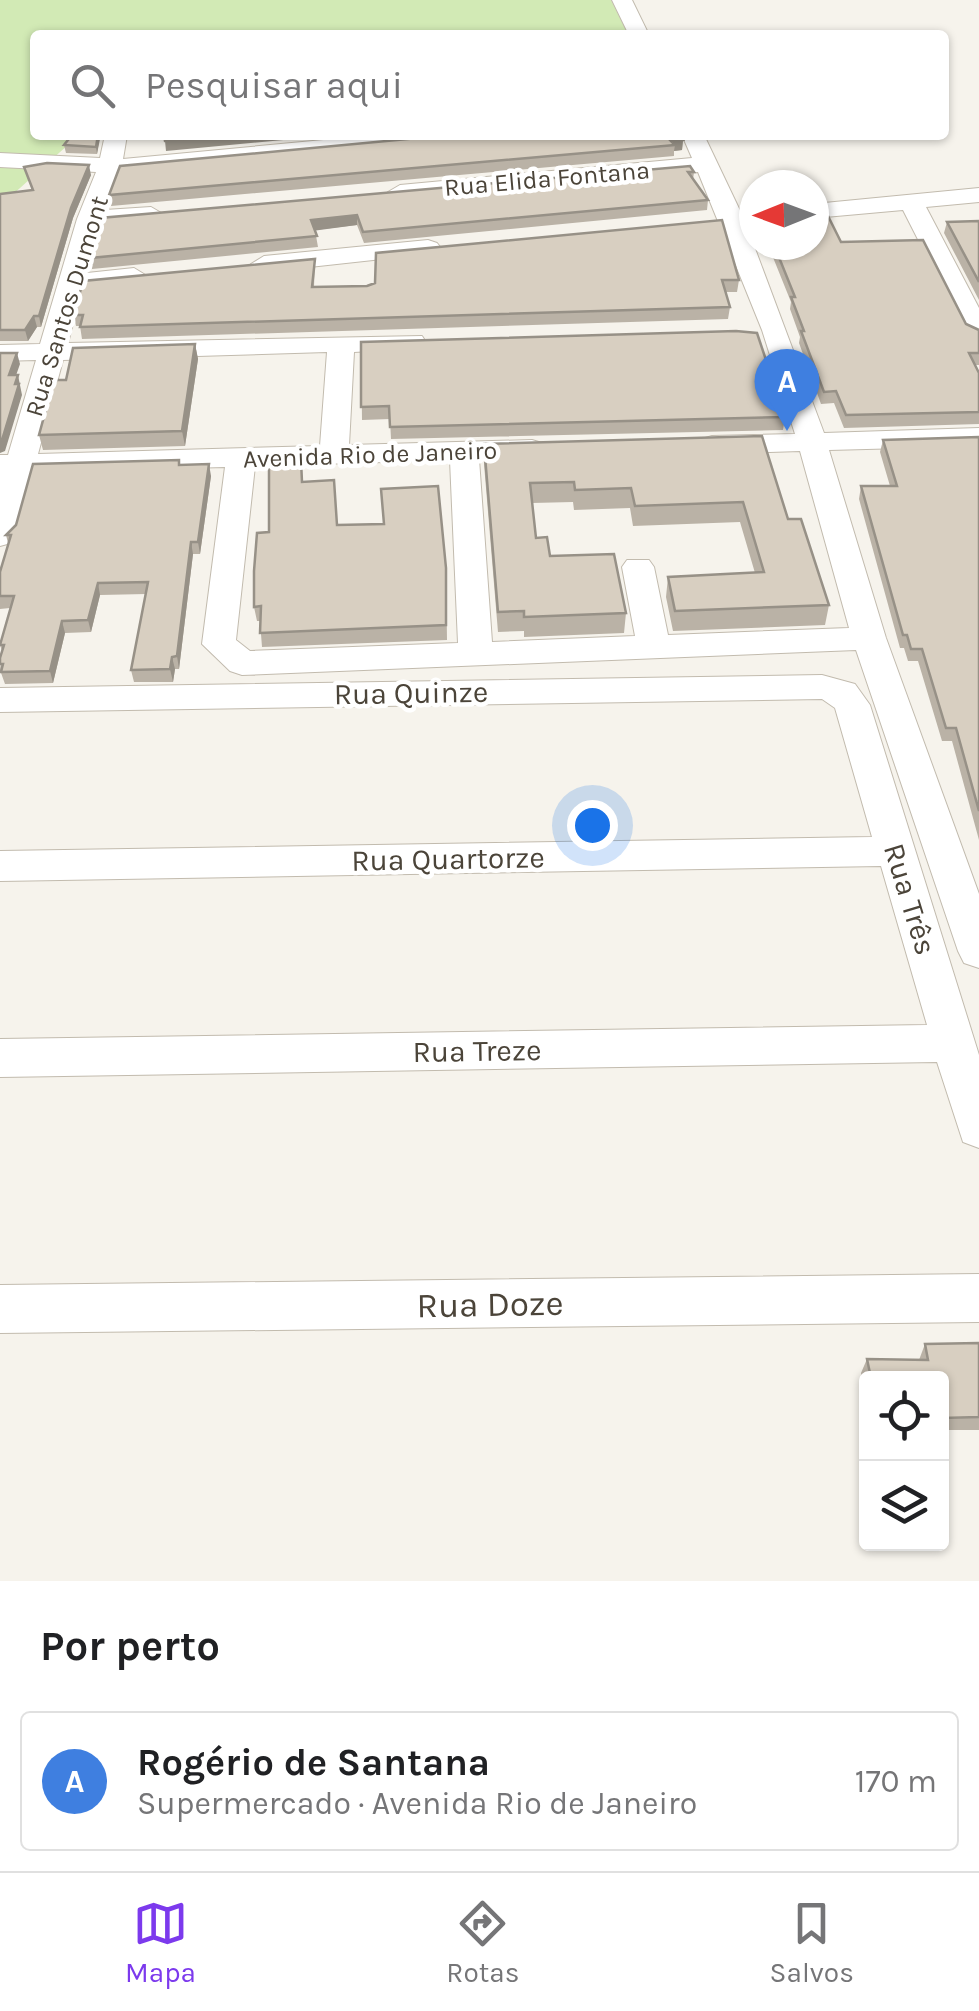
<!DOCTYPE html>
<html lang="pt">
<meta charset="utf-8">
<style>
:root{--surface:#fff;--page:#f6f6f6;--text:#202124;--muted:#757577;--line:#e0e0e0;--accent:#7c3aed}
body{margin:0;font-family:Karla,sans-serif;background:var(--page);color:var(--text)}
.controls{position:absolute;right:30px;bottom:30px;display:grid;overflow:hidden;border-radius:10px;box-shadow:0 2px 8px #0004}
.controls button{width:90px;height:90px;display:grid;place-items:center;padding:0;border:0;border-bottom:2px solid var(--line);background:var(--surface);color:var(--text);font:50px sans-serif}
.compass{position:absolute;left:739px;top:170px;width:90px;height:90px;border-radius:50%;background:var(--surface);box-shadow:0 2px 8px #0004;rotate:269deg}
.you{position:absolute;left:592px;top:825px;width:35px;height:35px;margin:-25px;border:8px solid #fff;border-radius:50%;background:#1a73e8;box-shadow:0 0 0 15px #1a73e833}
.badge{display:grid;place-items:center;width:65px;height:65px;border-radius:50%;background:var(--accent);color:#fff;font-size:32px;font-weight:700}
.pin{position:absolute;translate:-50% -82px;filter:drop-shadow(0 2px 5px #0008)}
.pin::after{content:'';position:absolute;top:52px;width:35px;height:30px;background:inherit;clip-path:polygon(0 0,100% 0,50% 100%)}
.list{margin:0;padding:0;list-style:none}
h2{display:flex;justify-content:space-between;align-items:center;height:130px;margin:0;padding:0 40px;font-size:42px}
h2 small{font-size:32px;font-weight:400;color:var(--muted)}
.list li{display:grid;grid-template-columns:65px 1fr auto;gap:30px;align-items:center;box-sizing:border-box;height:140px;margin:0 20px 20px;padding:0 20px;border:2px solid var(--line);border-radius:10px}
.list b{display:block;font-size:38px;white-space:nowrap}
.list p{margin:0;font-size:32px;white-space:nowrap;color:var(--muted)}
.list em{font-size:32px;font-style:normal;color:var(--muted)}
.icon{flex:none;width:55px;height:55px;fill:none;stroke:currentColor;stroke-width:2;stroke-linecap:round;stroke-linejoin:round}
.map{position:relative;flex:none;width:979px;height:1581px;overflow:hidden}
.search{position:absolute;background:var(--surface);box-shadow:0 2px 8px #0004;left:30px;right:30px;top:30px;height:110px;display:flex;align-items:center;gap:25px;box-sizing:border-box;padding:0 35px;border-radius:10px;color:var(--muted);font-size:38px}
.sheet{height:290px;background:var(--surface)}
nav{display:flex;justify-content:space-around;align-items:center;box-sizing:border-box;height:140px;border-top:2px solid var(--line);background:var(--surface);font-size:28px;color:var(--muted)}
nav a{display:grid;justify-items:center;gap:5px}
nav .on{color:var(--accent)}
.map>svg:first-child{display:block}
.green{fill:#d2eab5}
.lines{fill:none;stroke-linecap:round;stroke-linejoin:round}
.minor-casing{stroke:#c2bbae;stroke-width:2}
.minor{fill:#fff;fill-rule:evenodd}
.wall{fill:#bab2a6}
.shaded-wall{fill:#979187}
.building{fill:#d8cfc1;stroke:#979187;stroke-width:2.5}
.labels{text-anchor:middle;stroke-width:9;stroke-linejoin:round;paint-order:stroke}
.far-street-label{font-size:25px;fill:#4b4439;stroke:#fff}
.street-label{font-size:30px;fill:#4b4439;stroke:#fff}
.near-street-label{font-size:35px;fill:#4b4439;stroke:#fff}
</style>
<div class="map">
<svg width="979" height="1581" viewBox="0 0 979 1581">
<rect width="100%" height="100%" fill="#f6f3ec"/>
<path class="green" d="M0,0H611L629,35H35V135H79L0,206Z"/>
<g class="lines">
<defs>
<path id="minor" d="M612,0H632L649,35H629Z
M105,135H127L123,159L377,135H460L449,142L119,173L105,210L151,207L163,214L151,221L99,225L87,273L134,268L147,276L134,284L82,289L68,343L422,336L426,342L422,348L354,352L349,445L532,440L542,443L547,449L542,455L479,459L492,642L635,636L622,567L627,560H649L654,567L668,635L849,628L800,451L712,454L702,451L697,445L702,439L712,436L795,434L762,330L698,172L400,199L388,192L400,185L692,158L682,135H704L744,219L824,433L979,428V446L829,450L886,638L979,894V968L964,963L958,951L856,650L242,675L230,671L202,644L225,467L33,472L16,536L11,543L0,546V455H8L36,360L0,361V345L40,344L77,219L96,172L0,167V153L100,158ZM327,352L320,446L38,454L63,360ZM450,460L458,643L250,651L236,640L255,466Z
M979,188V202L926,207L979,308V342L966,334L903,210L814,218V204Z
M428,240L437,243L441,248L437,253L264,272L251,264L264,256Z
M822,675L855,684L870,705L979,1055V1148L963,1142L937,1062L0,1077V1039L927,1025L881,866L0,881V851L872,837L835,708L822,699L0,712V688Z
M979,1274V1322L0,1333V1285Z"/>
</defs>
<use href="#minor" class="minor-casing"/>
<use href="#minor" class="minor"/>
</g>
<path class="wall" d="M72,135H100L97,154L66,153L64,145Z
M683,140L682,150L674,151V156L111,206L109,195Z
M24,167L91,175L73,218L41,327H37L28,341H0V207L32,190Z
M694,172L693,180L708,200L707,210L364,243L357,225L315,230L318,247L92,269L90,258L100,218Z
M979,221V300L944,233L947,222Z
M841,242L966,324L979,330V365H975L979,373V424L844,428L834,403L821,404L799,343L800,337L790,309L791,302L768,245H814Z
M315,259L314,287L739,280L737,292H725L730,307L728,319L82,339L80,326H76L74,315Z
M361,342L785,417L783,430L391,439L390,419L362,420Z
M195,344L198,359L185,446L43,450L39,435L66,380Z
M762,436L788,519L829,605L825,625L673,631L666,597L668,577L755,573L740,522L633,526L630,508L574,510L573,502L532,503L536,538L550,556L626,613L624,633L524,637V631L498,632L484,464V444Z
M979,437V840L952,741H942L918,661H908L904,648H900L859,499L861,486H890L880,452L883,440Z
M179,460L180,465L211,476L200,554H193L179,669H175L173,682H134L131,670L146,594L100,595L91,632L65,633L53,683L5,684L0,670L2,651L0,645L10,608L0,609V572L8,543L6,535Z
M303,482L338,525L446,568L447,640L262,647L260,621H257L254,607L269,532Z
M979,1343V1430H942V1378H866V1403L861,1373L867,1359L919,1360L925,1344Z"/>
<path class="shaded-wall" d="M98,135H100V139L97,154L96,147Z
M227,135H337L166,151L165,141Z
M683,140L682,150L674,151L675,145L671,141Z
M89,165L91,175L73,218L41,327L39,316L71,208Z
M357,215V225L312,231L311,220Z
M34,316L37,327L28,341L25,330Z
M195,344L198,359L185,446L182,431Z
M17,353L20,364L12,387L9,375Z
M18,375L22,395L5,451L0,453V441Z
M209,464L211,476L200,554L198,542Z
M191,542L193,554L179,669L177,656Z
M98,583L100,595L91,632L88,620Z
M62,621L65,633L53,683L50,671Z
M172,657L175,669L173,682L170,669Z"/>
<path class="building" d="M72,135H98L96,147L64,145Z
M164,135H227L165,141Z
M450,135H680L683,140L671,141L675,145L109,195L120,166Z
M47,163L89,165L71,208L39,316H34L25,330H0V194L33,190L24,167Z
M690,166L694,172H688L708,200L363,232L357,215L311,220L317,236L90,258L100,218Z
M814,214H827L841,242L923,240L966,324L979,330V353H969L979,373V412L846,415L836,391L824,392L801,331H804L791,297H795L774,245H814Z
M722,220L739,280H722L730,307L80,327L83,315H74L83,281L315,259L312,287L367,286L375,283L376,253Z
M979,221V282L947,222Z
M736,331L757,333L785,417L390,427L389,406L361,407V342Z
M195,344L182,431L39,435L54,380H66L73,348Z
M0,353H17L9,375H18L15,384H19L2,440L0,441Z
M762,436L788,519H801L829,605L675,611L668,577L764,572L743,502L635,506L631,488L575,490L574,482L530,483L536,538L547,537L550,556L614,554L626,613L524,617V611L498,612L484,444Z
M979,437V811L956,728H946L922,649H911L907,635H903L861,486H897L883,440Z
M179,460V465L209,464L198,542H191L177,656L172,657L170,669L131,670L148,582L98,583L88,620L62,621L50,671L1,672L3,664H0V658L4,645H0L14,596H0V572L11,535H6L16,525L33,464Z
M301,460L302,482L334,480L337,525L384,524L381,489L438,486L446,568V625L260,633L261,606L254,607V571L257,533L269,532V462Z
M979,1343V1417L942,1418V1378H871L867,1359L928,1360L925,1344Z"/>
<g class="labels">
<g class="far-street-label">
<text transform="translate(547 178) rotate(-5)" y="9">Rua Elida Fontana</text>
<text transform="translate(66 306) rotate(-73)" y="9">Rua Santos Dumont</text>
<text transform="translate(370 454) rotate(-2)" y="9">Avenida Rio de Janeiro</text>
</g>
<g class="street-label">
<text transform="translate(411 693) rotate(-1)" y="10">Rua Quinze</text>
<text transform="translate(448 859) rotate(-1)" y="10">Rua Quartorze</text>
<text transform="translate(910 899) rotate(73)" y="10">Rua Três</text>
<text transform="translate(477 1051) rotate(-1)" y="10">Rua Treze</text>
</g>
<g class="near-street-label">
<text transform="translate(490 1304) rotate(-1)" y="12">Rua Doze</text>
</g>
</g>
</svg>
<div class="controls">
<button><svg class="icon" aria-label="locate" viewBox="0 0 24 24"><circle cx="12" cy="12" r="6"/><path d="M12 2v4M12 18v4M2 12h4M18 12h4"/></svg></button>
<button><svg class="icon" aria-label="layers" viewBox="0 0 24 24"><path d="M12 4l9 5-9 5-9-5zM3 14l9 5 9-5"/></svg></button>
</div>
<svg class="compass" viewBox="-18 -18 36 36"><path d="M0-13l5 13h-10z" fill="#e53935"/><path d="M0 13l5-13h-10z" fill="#757577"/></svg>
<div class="you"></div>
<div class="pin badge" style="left:787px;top:431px;background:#3f7fe0">A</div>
<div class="search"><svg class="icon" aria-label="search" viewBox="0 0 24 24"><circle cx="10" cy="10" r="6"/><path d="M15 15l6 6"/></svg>Pesquisar aqui</div>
</div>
<section class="sheet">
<h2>Por perto<small></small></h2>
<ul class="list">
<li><span class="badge" style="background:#3f7fe0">A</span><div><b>Rogério de Santana</b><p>Supermercado · Avenida Rio de Janeiro</p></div><em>170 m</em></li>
</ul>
</section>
<nav>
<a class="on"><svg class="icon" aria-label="map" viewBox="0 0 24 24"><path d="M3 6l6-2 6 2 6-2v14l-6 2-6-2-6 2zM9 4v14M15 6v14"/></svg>Mapa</a>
<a><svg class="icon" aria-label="directions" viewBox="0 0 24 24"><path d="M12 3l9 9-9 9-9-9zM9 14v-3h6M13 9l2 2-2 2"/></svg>Rotas</a>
<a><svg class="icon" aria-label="saved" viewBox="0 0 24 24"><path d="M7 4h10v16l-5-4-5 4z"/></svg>Salvos</a>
</nav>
